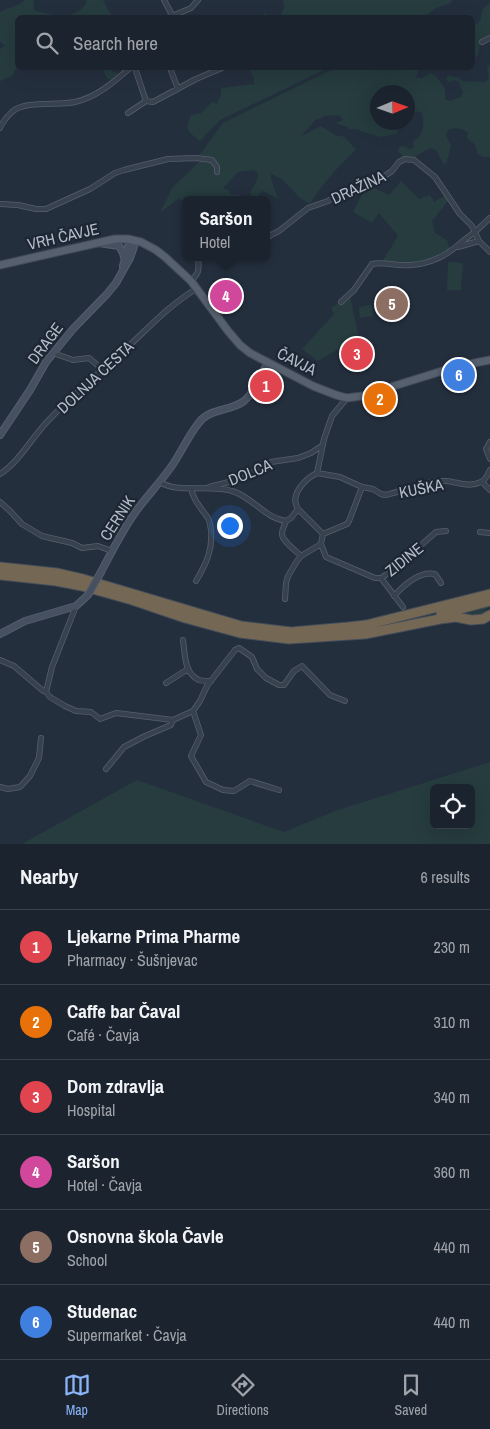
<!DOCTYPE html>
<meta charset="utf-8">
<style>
:root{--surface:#1b232e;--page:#282f3a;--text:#f1f3f6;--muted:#a0a4aa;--line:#39404a;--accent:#8ab4f8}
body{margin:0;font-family:"Archivo Narrow",sans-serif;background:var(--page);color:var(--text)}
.controls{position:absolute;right:15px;bottom:15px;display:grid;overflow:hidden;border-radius:8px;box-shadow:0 5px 20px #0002}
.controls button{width:45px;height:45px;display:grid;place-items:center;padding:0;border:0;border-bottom:1px solid var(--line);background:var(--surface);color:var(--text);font:25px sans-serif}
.compass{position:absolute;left:370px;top:85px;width:45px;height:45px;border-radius:50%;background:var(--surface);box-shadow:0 5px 20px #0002;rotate:88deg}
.you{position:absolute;left:229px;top:525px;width:18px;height:18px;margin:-12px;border:4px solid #fff;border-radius:50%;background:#1a73e8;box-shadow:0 0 0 8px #1a73e833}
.badge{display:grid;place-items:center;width:32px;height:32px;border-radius:50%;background:var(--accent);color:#fff;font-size:16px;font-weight:700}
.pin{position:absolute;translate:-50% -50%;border:2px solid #fff;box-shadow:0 1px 5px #0006}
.popup{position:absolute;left:182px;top:196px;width:88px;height:65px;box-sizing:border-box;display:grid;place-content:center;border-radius:8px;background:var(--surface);filter:drop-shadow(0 1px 4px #0005);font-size:16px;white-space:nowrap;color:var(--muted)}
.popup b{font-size:19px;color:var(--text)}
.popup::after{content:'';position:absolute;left:50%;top:100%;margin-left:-10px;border:10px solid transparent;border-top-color:var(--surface)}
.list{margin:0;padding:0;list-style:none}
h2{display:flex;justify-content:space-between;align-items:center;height:65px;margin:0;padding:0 20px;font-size:21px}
h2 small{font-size:16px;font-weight:400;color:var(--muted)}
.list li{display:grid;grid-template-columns:32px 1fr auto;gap:15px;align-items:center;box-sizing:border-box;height:75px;padding:0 20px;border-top:1px solid var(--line)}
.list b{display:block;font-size:19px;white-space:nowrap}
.list p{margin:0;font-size:16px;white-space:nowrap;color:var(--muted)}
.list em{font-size:16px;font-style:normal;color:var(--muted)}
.icon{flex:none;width:28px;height:28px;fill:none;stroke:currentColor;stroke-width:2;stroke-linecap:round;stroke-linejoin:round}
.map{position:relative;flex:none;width:490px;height:844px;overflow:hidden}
.search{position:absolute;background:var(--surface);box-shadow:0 5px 20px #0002;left:15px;right:15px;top:15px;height:55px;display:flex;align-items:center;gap:12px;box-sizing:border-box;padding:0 18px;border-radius:8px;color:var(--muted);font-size:19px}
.sheet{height:515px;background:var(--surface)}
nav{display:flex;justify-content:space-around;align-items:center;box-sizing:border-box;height:70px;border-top:1px solid var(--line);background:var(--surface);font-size:14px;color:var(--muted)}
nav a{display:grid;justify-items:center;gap:2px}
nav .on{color:var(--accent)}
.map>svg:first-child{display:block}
.green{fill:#263c3f;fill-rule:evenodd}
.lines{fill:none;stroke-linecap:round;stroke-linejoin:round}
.street-casing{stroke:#565f6c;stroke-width:6}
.secondary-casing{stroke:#565f6c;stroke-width:8}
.primary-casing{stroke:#414a57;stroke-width:9}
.highway-casing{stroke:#434c59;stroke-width:11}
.street{stroke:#38414e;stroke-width:4.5}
.secondary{stroke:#465061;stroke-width:6}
.primary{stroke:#56606e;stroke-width:7}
.highway{stroke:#746855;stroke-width:9}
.secondary-bridge-casing{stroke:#565f6c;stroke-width:8;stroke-linecap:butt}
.secondary-bridge{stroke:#465061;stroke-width:6}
.labels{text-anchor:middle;stroke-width:4.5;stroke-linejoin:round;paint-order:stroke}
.street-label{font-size:16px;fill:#b4bcc9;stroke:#1d2633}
</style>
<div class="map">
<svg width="490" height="844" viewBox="0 0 490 844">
<rect width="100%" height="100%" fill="#242f3e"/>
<path class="green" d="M25,0H33L34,4L33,9C37,12 61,17 65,16C74,15 85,9 87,0H103L112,17H98L97,15L92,18H30L24,16V17L18,18L17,66L12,76L0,81V49L5,46L0,42V12C8,7 19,6 25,0Z
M283,0H452L451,3L436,8L424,17H259L265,13L269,16L280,17L284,7Z
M490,2V40L480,42L479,52L473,63V22L477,24L480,20L483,9Z
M490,64V157H483L478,154L475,145L467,138L468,133C462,128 455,127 448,130L446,136L451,145L447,161L444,165L436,150L431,148L417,155L414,159L409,157L402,158V155L398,152L399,147L405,146L409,149L414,148L413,142C425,132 424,129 422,113L417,111L408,119V92H378V122L403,123L396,134L380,137L355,129H350C346,125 341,126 336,123L343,120L339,115L324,116L320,119L315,120L309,128L299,137L321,126L335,135L345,137L356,150C341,163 320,187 310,204L300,198L282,179L271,174V179L278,199L263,191L259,194L258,199L253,197L250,193L258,178V173L253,170L238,172L223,188L228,190L231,194L241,195L240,200H186V205L179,198L160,213L172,188L202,159L198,157L223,123L335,68H419L416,78H421L430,73L435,75L445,88V99L450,101L461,97L463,93L459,83L455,80L450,82L446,80L448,75L459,78L463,81L485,82L489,79L487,68Z
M102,68H106V69L118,73L113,80L108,79L105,75Z
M249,68H328L220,120L200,141C188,131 184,130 191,115L201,113L212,102L217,104L221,94V88L254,84V79Z
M401,181L419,199L430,195L434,202L444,196L448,201L432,221L435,233L447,240L450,249L435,258L415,264L382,262L398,236L379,213L372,223L353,212L367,185L389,195Z
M448,262L463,263L461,290H447Z
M350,295L359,339L347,344L318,361L302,349L334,314L331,308Z
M372,305L373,316L360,318L359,307Z
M490,605V607L486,609V612L479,618L464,614V612Z
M490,762V844H22L137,780L284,832L335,811ZM434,788H471V825H434Z"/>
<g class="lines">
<defs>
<path id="street" d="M164,0L171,13L170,18
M170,17L191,8L198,0
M482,42L490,38
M170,68L178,89
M146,101L153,102L196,79L222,68
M128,113L146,101L135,68
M0,128C3,122 7,116 12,112C25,100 58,106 75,102C97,97 114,82 130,68
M0,204L18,205L36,209H46L90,189L115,173L124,170L168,159L196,158L212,160L217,167V172
M490,218L475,232L479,241L490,252
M266,239L271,235L279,231L308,208L328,201L342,192L351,188L377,181L392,171L399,162L405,159L414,160L435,177L460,214L472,226L475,232C469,236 463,241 457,246C444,257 427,264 411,265C398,267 384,261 372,264L354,290L341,302
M458,247L479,241
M249,258L250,257
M191,281C200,272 199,269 198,257
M53,353L73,360L89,358L102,369
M490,442L486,449L490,459
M317,473L340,477L362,487L373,489L381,494L385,495C405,491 425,480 446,481C458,482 468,488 481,482C486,480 487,475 490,470
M0,474C19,462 31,439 46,423C72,395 102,371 130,345C151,325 171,304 196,289
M160,482C177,494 212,484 232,491C253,497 264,518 286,521L291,518L298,509C289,495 305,479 317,473L324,439L332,416L347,398
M482,482L490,490
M209,487L241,479L271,462L298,458L311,453L323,445
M191,488C193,500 201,508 208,518C210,522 210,525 211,530C213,550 206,564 196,581
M0,502L10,511L22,524L42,536L72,543L82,548L98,546L112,551
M298,509L323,534L321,544L326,557L375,578H381
M286,521C285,525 282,529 282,533C281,540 295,550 301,556
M480,532L490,533
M323,534L347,524L349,521L362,487
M381,578L390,572L436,532L446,531
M381,578L403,607
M394,596C404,585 419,571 435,574L441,583
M285,599L286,583L288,576L297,561L301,556L321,544
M76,606L52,667L46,692L50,697L65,706L76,711L91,712L100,719L116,713L173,720L193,711L200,701L207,686L235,650L239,648L252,657L257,669L266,678L279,685H284L294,671L302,666L330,695L345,701
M183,640C185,653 184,674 199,680C202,681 207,681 211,681
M0,660L14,666L42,690L46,692
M166,683L188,669
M193,711L201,735L191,756L206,782L223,790L234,791L250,781L279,790
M106,769L124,747L145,736L171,725L173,720
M0,787L8,789L20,787L30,776L39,758L41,738"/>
<path id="secondary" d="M99,243L119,246L123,253L124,257
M123,266L129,243L133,240
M0,435L30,390L46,362L73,329L107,294L116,283L130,258L136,241
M101,572C113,550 124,526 140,506C150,493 161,481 171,467C182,452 189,433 202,419C214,408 231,411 244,401C255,392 261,375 268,362
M0,634L25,621L76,606L88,595"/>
<path id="primary" d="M0,265L115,239H128L141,242L156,250L165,257L191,281L228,331L240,345L250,353L313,386L336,395L347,398L362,396L455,367L490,360"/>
<path id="highway" d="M0,567L57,573L83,579L241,626L291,632L348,627L366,625L490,594
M0,575L56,581L82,586L132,600L185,618L240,633L289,639L365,634L440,619L456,617L471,620L483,619L490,615
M441,614L490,601"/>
</defs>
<use href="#street" class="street-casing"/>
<use href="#secondary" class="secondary-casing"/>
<use href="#primary" class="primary-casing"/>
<use href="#highway" class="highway-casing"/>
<use href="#street" class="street"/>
<use href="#secondary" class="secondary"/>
<use href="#primary" class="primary"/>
<use href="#highway" class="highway"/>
<defs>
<path id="secondary-bridge" d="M88,595L101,572"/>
</defs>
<use href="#secondary-bridge" class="secondary-bridge-casing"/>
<use href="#secondary-bridge" class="secondary-bridge"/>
</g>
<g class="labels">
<g class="street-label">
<text transform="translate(358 187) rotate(-25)" y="6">DRAŽINA</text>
<text transform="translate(63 236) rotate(-13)" y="6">VRH ČAVJE</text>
<text transform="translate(45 343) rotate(-53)" y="6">DRAGE</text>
<text transform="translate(297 361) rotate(27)" y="6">ČAVJA</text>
<text transform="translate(95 377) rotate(-43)" y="6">DOLNJA CESTA</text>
<text transform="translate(250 472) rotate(-22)" y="6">DOLCA</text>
<text transform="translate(421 488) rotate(-11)" y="6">KUŠKA</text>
<text transform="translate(117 518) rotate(-57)" y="6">CERNIK</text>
<text transform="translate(404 559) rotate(-39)" y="6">ZIDINE</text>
</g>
</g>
</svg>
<div class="controls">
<button><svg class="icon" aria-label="locate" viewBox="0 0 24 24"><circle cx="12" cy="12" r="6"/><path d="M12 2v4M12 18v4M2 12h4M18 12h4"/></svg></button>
</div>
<svg class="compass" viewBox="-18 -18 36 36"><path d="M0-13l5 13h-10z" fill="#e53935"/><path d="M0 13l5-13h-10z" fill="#a0a4aa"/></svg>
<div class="you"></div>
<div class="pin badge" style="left:266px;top:386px;background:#e0444e">1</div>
<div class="pin badge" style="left:380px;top:399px;background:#e8710a">2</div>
<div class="pin badge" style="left:357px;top:354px;background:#e0444e">3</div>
<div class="pin badge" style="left:226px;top:296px;background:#d1479c">4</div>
<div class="popup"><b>Saršon</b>Hotel</div>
<div class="pin badge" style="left:392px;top:304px;background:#8d6e63">5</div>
<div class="pin badge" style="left:459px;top:375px;background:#3f7fe0">6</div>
<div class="search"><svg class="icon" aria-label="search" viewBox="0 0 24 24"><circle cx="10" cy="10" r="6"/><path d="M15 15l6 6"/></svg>Search here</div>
</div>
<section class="sheet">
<h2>Nearby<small>6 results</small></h2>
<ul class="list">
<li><span class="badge" style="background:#e0444e">1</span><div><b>Ljekarne Prima Pharme</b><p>Pharmacy · Šušnjevac</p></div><em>230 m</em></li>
<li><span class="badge" style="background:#e8710a">2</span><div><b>Caffe bar Čaval</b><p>Café · Čavja</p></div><em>310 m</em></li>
<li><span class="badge" style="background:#e0444e">3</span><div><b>Dom zdravlja</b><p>Hospital</p></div><em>340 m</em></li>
<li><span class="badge" style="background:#d1479c">4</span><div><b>Saršon</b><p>Hotel · Čavja</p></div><em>360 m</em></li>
<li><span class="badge" style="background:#8d6e63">5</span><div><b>Osnovna škola Čavle</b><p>School</p></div><em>440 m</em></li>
<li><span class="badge" style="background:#3f7fe0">6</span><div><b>Studenac</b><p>Supermarket · Čavja</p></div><em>440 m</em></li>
</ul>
</section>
<nav>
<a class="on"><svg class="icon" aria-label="map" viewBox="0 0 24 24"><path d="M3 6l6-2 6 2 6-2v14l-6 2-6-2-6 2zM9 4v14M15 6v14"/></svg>Map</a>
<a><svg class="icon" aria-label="directions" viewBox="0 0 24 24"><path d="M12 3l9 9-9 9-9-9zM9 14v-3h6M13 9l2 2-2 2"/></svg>Directions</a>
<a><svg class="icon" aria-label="saved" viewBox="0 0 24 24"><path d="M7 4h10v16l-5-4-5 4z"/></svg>Saved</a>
</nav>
